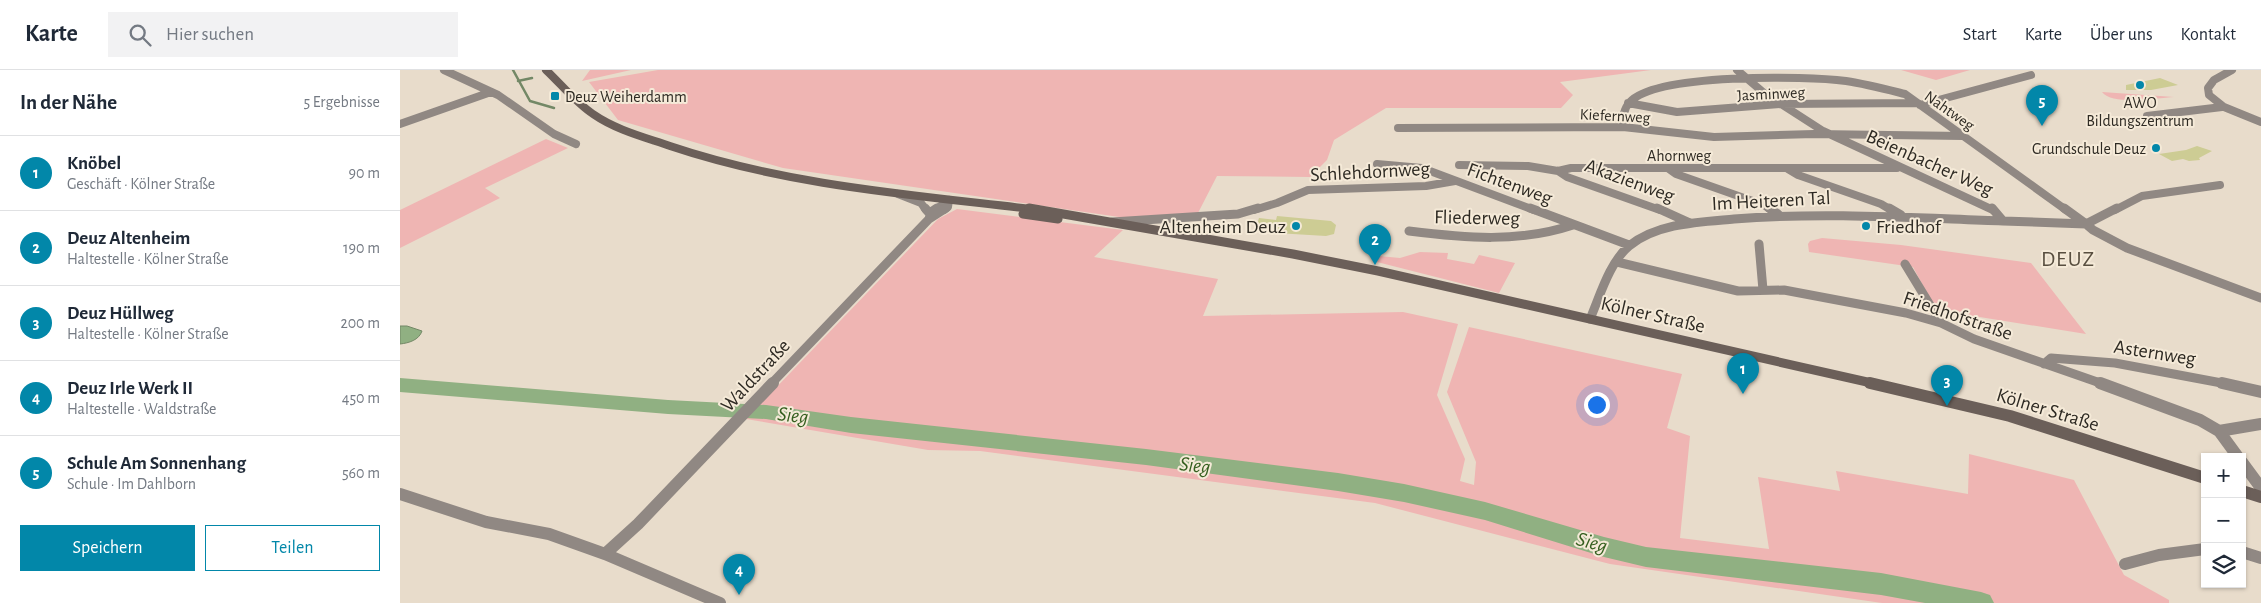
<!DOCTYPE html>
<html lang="de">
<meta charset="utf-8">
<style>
:root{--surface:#fff;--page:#f2f2f3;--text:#1f2937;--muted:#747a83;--line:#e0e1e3;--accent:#0287a9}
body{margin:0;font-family:"Alegreya Sans",sans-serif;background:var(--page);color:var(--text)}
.controls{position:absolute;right:15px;bottom:15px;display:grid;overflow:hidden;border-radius:0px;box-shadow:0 1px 4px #0004}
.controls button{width:45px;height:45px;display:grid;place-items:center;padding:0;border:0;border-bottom:1px solid var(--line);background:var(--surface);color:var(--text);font:25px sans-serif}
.you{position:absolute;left:1196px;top:334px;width:18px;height:18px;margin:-12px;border:4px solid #fff;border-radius:50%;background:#1a73e8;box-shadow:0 0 0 8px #1a73e833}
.badge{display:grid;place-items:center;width:32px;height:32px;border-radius:50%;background:var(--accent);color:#fff;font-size:16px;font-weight:700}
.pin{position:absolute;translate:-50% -41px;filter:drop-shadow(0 1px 2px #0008)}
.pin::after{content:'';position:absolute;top:26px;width:18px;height:15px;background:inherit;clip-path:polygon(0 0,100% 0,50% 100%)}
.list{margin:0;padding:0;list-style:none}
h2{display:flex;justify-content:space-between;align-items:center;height:65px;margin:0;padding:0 20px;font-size:21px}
h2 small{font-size:16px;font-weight:400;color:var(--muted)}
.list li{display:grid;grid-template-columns:32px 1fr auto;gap:15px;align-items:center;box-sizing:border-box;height:75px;padding:0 20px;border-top:1px solid var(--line)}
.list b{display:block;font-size:19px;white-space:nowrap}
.list p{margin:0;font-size:16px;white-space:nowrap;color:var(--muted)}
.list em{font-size:16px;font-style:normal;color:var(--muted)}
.actions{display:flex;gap:10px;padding:15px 20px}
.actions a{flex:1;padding:11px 0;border:1px solid var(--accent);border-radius:0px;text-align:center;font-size:18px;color:var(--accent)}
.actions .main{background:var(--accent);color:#fff}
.icon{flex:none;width:28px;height:28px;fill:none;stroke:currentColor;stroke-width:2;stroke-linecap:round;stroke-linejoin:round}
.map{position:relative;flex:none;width:1861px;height:533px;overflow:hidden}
header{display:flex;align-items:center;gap:30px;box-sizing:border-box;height:70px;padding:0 25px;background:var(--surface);border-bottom:1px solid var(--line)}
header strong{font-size:24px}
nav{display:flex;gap:28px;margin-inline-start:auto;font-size:18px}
.search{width:350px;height:45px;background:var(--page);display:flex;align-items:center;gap:12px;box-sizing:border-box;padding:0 18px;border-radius:0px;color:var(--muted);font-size:19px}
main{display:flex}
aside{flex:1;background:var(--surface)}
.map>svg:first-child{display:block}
.green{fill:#efb5b3}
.water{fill:#90b082;stroke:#738866}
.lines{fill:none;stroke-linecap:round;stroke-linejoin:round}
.stream{stroke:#738866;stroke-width:2.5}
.river{fill:#90b082;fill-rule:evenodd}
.building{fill:#cdcc94}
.minor-far2{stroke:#908883;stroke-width:8}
.minor-far1{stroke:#908883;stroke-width:9}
.minor{stroke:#908883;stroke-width:12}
.secondary-far2{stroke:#6b5f59;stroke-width:8}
.secondary-far1{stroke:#6b5f59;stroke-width:9}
.secondary{stroke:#6b5f59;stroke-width:12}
.poi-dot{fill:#0287a9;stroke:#f5ead8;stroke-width:2}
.labels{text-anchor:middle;stroke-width:4;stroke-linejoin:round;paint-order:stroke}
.far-street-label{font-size:16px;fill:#2e2a23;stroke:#f5ead8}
.far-poi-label{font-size:16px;fill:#2e2a23;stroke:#f5ead8;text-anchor:start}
.street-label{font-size:20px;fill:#2e2a23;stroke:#f5ead8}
.poi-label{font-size:20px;fill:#2e2a23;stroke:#f5ead8;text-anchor:end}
.water-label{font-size:21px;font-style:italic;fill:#355f1f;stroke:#f5ead8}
.quarter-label{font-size:22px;letter-spacing:1px;fill:#594f40;stroke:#f5ead8}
</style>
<header>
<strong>Karte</strong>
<div class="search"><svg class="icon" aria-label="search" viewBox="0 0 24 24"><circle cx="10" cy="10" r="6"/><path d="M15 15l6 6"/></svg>Hier suchen</div>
<nav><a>Start</a><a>Karte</a><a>Über uns</a><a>Kontakt</a></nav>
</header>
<main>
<aside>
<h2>In der Nähe<small>5 Ergebnisse</small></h2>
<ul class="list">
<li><span class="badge">1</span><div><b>Knöbel</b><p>Geschäft · Kölner Straße</p></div><em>90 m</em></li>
<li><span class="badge">2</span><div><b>Deuz Altenheim</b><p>Haltestelle · Kölner Straße</p></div><em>190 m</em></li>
<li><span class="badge">3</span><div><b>Deuz Hüllweg</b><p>Haltestelle · Kölner Straße</p></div><em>200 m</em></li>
<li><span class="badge">4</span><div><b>Deuz Irle Werk II</b><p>Haltestelle · Waldstraße</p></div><em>450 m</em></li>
<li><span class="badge">5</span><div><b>Schule Am Sonnenhang</b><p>Schule · Im Dahlborn</p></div><em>560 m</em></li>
</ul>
<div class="actions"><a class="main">Speichern</a><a>Teilen</a></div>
</aside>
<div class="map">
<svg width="1861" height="533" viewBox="0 0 1861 533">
<rect width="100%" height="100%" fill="#e8dccb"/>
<path class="green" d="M190,0H231L182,11Z
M258,0H1251L1160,12L1173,25L1161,38H986L934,70L927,90L910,107L817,106L798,143L726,148L383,98L218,50L189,12Z
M1501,0H1570L1536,10Z
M1702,22L1774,27C1757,28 1713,36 1702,22Z
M146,69L168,78L85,118L100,128L0,178V140Z
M557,139L723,160L694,187L818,209L803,246L1003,242L1058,254L1037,325L1065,389L1060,411L1074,415L1076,392L1047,322L1069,257L1282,304L1267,358L1290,366L1280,468L1369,479L1358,407L1440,421L1436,401L1568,424L1569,384L1674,410L1724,505L1769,530V533H1482L1210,494L975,433L580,381L528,380L346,349L538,149Z
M1422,168L1501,175L1631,193L1686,264L1536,240L1513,197L1409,182L1408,174L1410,171Z
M1020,182L1048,183L1047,189L1074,194L1079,185L1115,193L1099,223L977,192L979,186L1000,188Z"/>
<path class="water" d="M0,256H7L22,261C19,270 9,273 0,274Z"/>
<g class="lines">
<path class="stream" d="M113,0L130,31L154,38
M118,11L132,8"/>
<path class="river" d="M0,308L268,330L366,335L451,347L746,379L938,403L1004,414L1085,432L1204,467L1246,477L1481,503L1581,522L1590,525L1594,533H1525L1481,525L1246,497L1204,487L1085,450L1004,432L938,421L746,395L451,363L366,349L268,344L0,322Z"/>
</g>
<path class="building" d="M1760,8L1778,15L1751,20H1726V15Z
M1797,76L1812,81L1799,88L1800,90L1789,91L1783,89L1772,91L1759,84L1786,80Z
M877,146L931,151L936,155L934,164L926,166L876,163L877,158L856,157L859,148L876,150Z"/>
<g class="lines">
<path class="minor-far2" d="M44,0L98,25L154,64L176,74
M1337,0L1364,23L1423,61L1593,140
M1832,0L1814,10L1808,18L1809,25L1824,37L1861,52
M1228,33L1277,42L1380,34L1517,33
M1520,35L1631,5
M1747,46L1822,37
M0,54L91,22
M1223,57C1223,48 1223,39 1230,32C1256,3 1406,6 1446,11C1466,14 1485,19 1505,24L1666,140
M998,58L1223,57L1314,67L1414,64L1564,66
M977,94L1022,98L1134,140
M1059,95L1128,96L1158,101L1171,98H1497
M1269,99L1276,104L1364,135L1371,140
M1388,99L1398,105L1481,134L1491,140
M1158,101L1167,107L1260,140
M498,124L521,133L526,140
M535,140L549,130
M544,140L548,137L549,130
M854,140L877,133L908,120L1026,116L1055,111
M1715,140L1742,126L1820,115"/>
<path class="minor-far1" d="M525,138L530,144
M1130,138L1229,175
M1257,138L1290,153
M1369,138L1378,144
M1489,138L1501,145
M1592,138L1603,151L1686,154L1693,160L1727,178L1861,228
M1664,138L1686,154L1717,138
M529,149L531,142L537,138
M712,152L838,144L858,138
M1009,161C1065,168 1119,173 1173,155
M1359,174L1363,220
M1217,192L1338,221L1384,220L1506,243L1541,253L1574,269L1703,314
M1505,194L1541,253
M1190,249C1200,226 1209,193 1229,176C1257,153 1300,152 1334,149C1424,142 1513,148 1603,151
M1644,294L1651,288L1715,293L1827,314
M371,314L529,149L546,138"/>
<path class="minor" d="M1700,313L1800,350L1819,361
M1822,313L1861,322
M1838,387L1819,361L1861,354
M1842,392L1861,418
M0,424L86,452L149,464L205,484
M1842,482L1861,488
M1725,494L1759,485L1805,479
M320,533L205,484L238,454L373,313"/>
<path class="secondary-far2" d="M146,0C161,14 176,33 193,44C216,60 244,67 270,76C389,116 515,125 640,140"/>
<path class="secondary-far1" d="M629,138L893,184L978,201L1476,314
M623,144L658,149"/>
<path class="secondary" d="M1470,313L1610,346L1805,408
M1842,421L1861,427"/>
</g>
<g class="poi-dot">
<circle cx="1740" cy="15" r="5"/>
<rect x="150" y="21" width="10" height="10" rx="2.5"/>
<circle cx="1756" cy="78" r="5"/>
<circle cx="896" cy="156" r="5"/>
<circle cx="1466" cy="156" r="5"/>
</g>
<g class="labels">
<g class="far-street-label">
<text transform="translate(1371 23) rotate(-3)" y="6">Jasminweg</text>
<text transform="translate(1550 40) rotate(35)" y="6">Nahtweg</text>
<text transform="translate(1215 45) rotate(3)" y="6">Kiefernweg</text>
<text x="1279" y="91">Ahornweg</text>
</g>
<g class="far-poi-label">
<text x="165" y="32">Deuz Weiherdamm</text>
<text x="1740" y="38" text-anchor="middle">AWO<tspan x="1740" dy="18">Bildungszentrum</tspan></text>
<text x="1746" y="84" text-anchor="end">Grundschule Deuz</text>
</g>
<g class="street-label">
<text transform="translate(1530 92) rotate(24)" y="7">Beienbacher Weg</text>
<text transform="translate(970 101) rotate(-3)" y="7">Schlehdornweg</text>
<text transform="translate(1230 110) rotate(20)" y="7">Akazienweg</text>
<text transform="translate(1110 113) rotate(20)" y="7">Fichtenweg</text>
<text transform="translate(1371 130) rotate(-3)" y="7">Im Heiteren Tal</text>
<text transform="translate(1077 147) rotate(1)" y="7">Fliederweg</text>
<text transform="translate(1253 244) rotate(13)" y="7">Kölner Straße</text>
<text transform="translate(1558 245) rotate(19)" y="7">Friedhofstraße</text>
<text transform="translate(1755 282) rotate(9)" y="7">Asternweg</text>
<text transform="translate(355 305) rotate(-47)" y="7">Waldstraße</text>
<text transform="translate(1648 339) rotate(17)" y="7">Kölner Straße</text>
</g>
<g class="poi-label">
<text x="886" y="163">Altenheim Deuz</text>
<text x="1476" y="163" text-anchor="start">Friedhof</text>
</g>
<g class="water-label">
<text transform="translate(393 345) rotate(7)" y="7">Sieg</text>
<text transform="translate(795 395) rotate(7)" y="7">Sieg</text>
<text transform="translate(1192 472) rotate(16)" y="7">Sieg</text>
</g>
<g class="quarter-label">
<text x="1668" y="196">DEUZ</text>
</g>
</g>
</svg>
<div class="controls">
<button>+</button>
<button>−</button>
<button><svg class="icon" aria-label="layers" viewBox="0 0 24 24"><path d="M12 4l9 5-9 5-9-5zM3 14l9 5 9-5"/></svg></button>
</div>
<div class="you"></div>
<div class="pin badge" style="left:1343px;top:324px">1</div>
<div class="pin badge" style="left:975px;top:195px">2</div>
<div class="pin badge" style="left:1547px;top:336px">3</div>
<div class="pin badge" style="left:339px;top:525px">4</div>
<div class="pin badge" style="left:1642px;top:56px">5</div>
</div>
</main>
